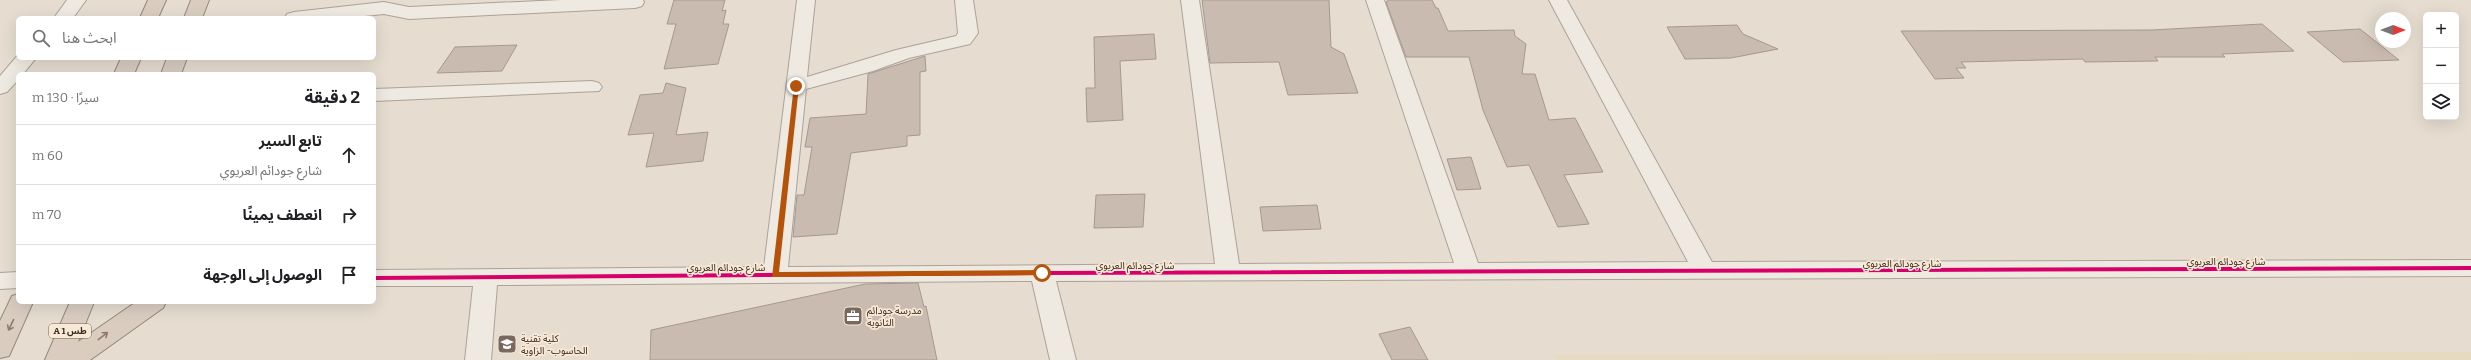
<!DOCTYPE html>
<html lang="ar">
<meta charset="utf-8">
<style>
:root{--surface:#fff;--page:#f2f2f2;--text:#202124;--muted:#757577;--line:#e0e0e0}
body{margin:0;font-family:Bitter,"Noto Sans Arabic",serif;background:var(--page);color:var(--text);direction:rtl}
.controls{position:absolute;right:12px;top:12px;display:grid;overflow:hidden;border-radius:6px;box-shadow:0 4px 16px #0002}
.controls button{width:36px;height:36px;display:grid;place-items:center;padding:0;border:0;border-bottom:1px solid var(--line);background:var(--surface);color:var(--text);font:20px sans-serif}
.compass{position:absolute;left:2375px;top:12px;width:36px;height:36px;border-radius:50%;background:var(--surface);box-shadow:0 4px 16px #0002;rotate:90deg}
.stop{position:absolute;width:12px;height:12px;margin:-9px;border:3px solid #b45309;border-radius:50%;background:#fff}
.stop.end{background:#b45309;border-color:#fff;box-shadow:0 1px 4px #0008}
.list{margin:0;padding:0;list-style:none}
h2{display:flex;justify-content:space-between;align-items:center;height:52px;margin:0;padding:0 16px;font-size:17px}
h2 small{font-size:13px;font-weight:400;color:var(--muted)}
.list li{display:grid;grid-template-columns:26px 1fr auto;gap:12px;align-items:center;box-sizing:border-box;height:60px;padding:0 16px;border-top:1px solid var(--line)}
.list b{display:block;font-size:15px;white-space:nowrap}
.list p{margin:0;font-size:13px;white-space:nowrap;color:var(--muted)}
.list em{font-size:13px;font-style:normal;color:var(--muted)}
.icon{flex:none;width:22px;height:22px;fill:none;stroke:currentColor;stroke-width:2;stroke-linecap:round;stroke-linejoin:round}
.map{position:relative;flex:none;width:2471px;height:360px;overflow:hidden;direction:ltr}
.search{position:absolute;background:var(--surface);box-shadow:0 4px 16px #0002;left:16px;top:16px;width:360px;height:44px;display:flex;align-items:center;gap:10px;box-sizing:border-box;padding:0 14px;border-radius:6px;color:var(--muted);font-size:15px}
.panel{position:absolute;background:var(--surface);box-shadow:0 4px 16px #0002;left:16px;top:72px;width:360px;height:232px;border-radius:6px;direction:rtl}
.map>svg:first-child{display:block}
.farmland{fill:#e6dac0}
.building{fill:#cabbb0;stroke:#a7988f}
.lines{fill:none;stroke-linecap:round;stroke-linejoin:round}
.minor-casing{stroke:#aca298;stroke-width:2}
.highway-casing{stroke:#91887f;stroke-width:2}
.minor{fill:#eee9e1;fill-rule:evenodd}
.highway{fill:#dacdc0;fill-rule:evenodd}
.cycleway-casing{stroke:#f7e9d6;stroke-width:6}
.cycleway{stroke:#d6006c;stroke-width:4}
.oneway{stroke:#8b7b70}
.route{fill:#b45309}
.labels{text-anchor:middle;stroke-width:3.5;stroke-linejoin:round;paint-order:stroke}
.shield{fill:#f7e9d6;stroke:#746356;stroke-width:1}
.shield-label{font-size:9px;font-weight:bold;fill:#3c291f}
.street-label{font-size:10px;fill:#3c291f;stroke:#f7e9d6}
.poi-label{font-size:10px;fill:#3c291f;stroke:#f7e9d6;text-anchor:start}
</style>
<div class="map">
<svg width="2471" height="360" viewBox="0 0 2471 360">
<rect width="100%" height="100%" fill="#e6ddd0"/>
<path class="farmland" d="M2471,352V360H1557L1553,355Z"/>
<path class="building" d="M674,0H725L722,11L726,10L723,24H729L718,64L664,69L676,24H667Z
M1202,0H1329L1331,47L1344,54L1358,93L1288,95L1279,62L1210,63Z
M1389,0H1432L1436,8H1438L1448,31L1514,30L1515,36L1526,44L1522,74H1535L1549,120L1575,118L1603,172L1564,175L1589,224L1558,227L1529,165L1507,167L1483,110L1469,57H1406L1386,2Z
M2262,24L2294,51L2222,54L2225,57H2155L2158,61L2085,62L2083,59L1961,62L1966,68H1956L1964,78L1935,79L1901,31L2152,30Z
M1737,25L1743,34L1778,49L1731,58L1685,59L1667,27Z
M2360,29L2399,60L2343,62L2307,32Z
M1154,34L1156,59L1120,61L1123,120L1087,122L1086,88H1095L1094,37Z
M517,45L502,71L437,73L455,47Z
M925,56L926,71L920,72V135L907,136V146L851,153L837,234L793,237L797,195H804L812,147H805L810,118L866,114L868,74Z
M666,83L686,88L676,135L708,132L703,161L646,167L654,133L628,135L640,95L663,93Z
M1471,157L1481,189L1457,190L1447,159Z
M1145,194L1143,227L1094,228L1096,195Z
M1317,205L1321,229L1263,231L1260,207Z
M918,283L924,307L926,306L937,360H650L651,330L865,284Z
M1410,327L1428,360H1392L1379,334Z"/>
<g class="lines">
<defs>
<path id="minor" d="M67,0H86L73,18H54Z
M561,0H643L644,2L642,6L635,8L409,19L384,14L345,18H285L287,14L294,12L384,2L409,7Z
M797,0H815L807,77L896,50L956,36L958,33L955,0H973L978,33L970,44L909,58L873,71L806,89L788,267L1215,264L1181,0H1199L1239,264L1454,263L1366,0H1384L1478,263L1688,262L1549,0H1567L1712,262L2471,260V276L1056,281L1076,360H1050L1032,281L497,285L491,360H465L473,286H374V270L764,267Z
M18,55V58H36L23,74H18V80L7,92L0,94V76Z
M592,81L599,83L602,87L599,91L374,101V89Z
M18,272V288L0,289V273Z"/>
<path id="highway" d="M148,0H166L158,18H140Z
M191,0H209L202,18H184Z
M121,58H141L134,74H114Z
M167,58H187L181,74H161Z
M18,294V302H33L9,356L0,358V321L12,296Z
M70,302H94L78,342L136,302H166L163,308L90,360H45Z"/>
</defs>
<use href="#minor" class="minor-casing"/>
<use href="#highway" class="highway-casing"/>
<use href="#minor" class="minor"/>
<use href="#highway" class="highway"/>
<defs>
<path id="cycleway" d="M374,278L1042,273L2471,268"/>
</defs>
<use href="#cycleway" class="cycleway-casing"/>
<use href="#cycleway" class="cycleway"/>
</g>
<defs><path id="oneway-shaft" d="M-6 0H5M1.5-3L5.5 0L1.5 3" fill="none" stroke-width="1.6" stroke-linecap="round" stroke-linejoin="round"/></defs>
<g class="oneway">
<use href="#oneway-shaft" transform="translate(11 325) rotate(115)"/>
<use href="#oneway-shaft" transform="translate(103 336) rotate(-38)"/>
</g>
<path class="route" d="M794,85L799,86L779,272L1042,270L1045,273L1044,275L772,277Z"/>
<defs>
<symbol id="office-square" viewBox="-11 -11 22 22"><rect x="-9" y="-9" width="18" height="18" rx="4" fill="#78685d" stroke="#f7e9d6"/><path d="M-6-3h4V-5.5h4V-3h4V5H-6ZM-1-4.5V-3h2v-1.5ZM-6 0V1H6V0Z" fill="#fff"/></symbol>
<symbol id="university-square" viewBox="-11 -11 22 22"><rect x="-9" y="-9" width="18" height="18" rx="4" fill="#78685d" stroke="#f7e9d6"/><path d="M0-5L7-2L0 1L-7-2ZM-4 1L0 2.5L4 1V4Q0 6-4 4Z" fill="#fff"/></symbol>
</defs>
<g fill-rule="evenodd">
<use href="#office-square" x="842" y="305" width="22" height="22"/>
<use href="#university-square" x="496" y="333" width="22" height="22"/>
</g>
<g class="labels">
<rect class="shield" x="49" y="324" width="42" height="14" rx="3"/>
<g class="shield-label">
<text x="70" y="334">A 1 طس</text>
</g>
<g class="street-label">
<text x="2226" y="265">شارع جودائم العريوي</text>
<text x="1902" y="267">شارع جودائم العريوي</text>
<text x="1135" y="269">شارع جودائم العريوي</text>
<text x="726" y="271">شارع جودائم العريوي</text>
</g>
<g class="poi-label">
<text x="867" y="314">مدرسة جودائم<tspan x="867" dy="12">الثانوية</tspan></text>
<text x="521" y="342">كلية تقنية<tspan x="521" dy="12">الحاسوب- الزاوية</tspan></text>
</g>
</g>
</svg>
<div class="controls">
<button>+</button>
<button>−</button>
<button><svg class="icon" aria-label="layers" viewBox="0 0 24 24"><path d="M12 4l9 5-9 5-9-5zM3 14l9 5 9-5"/></svg></button>
</div>
<svg class="compass" viewBox="-18 -18 36 36"><path d="M0-13l5 13h-10z" fill="#e53935"/><path d="M0 13l5-13h-10z" fill="#757577"/></svg>
<div class="stop" style="left:1042px;top:273px"></div>
<div class="stop end" style="left:796px;top:86px"></div>
<div class="search"><svg class="icon" aria-label="search" viewBox="0 0 24 24"><circle cx="10" cy="10" r="6"/><path d="M15 15l6 6"/></svg>ابحث هنا</div>
<section class="panel">
<h2>2 دقيقة<small>سيرًا · 130 m</small></h2>
<ul class="list">
<li><svg class="icon" aria-label="ahead" viewBox="0 0 24 24"><path d="M12 20V5M6 11l6-6 6 6"/></svg><div><b>تابع السير</b><p>شارع جودائم العريوي</p></div><em>60 m</em></li>
<li><svg class="icon" aria-label="right" viewBox="0 0 24 24"><path d="M7 20v-9h11M14 6l5 5-5 5"/></svg><div><b>انعطف يمينًا</b></div><em>70 m</em></li>
<li><svg class="icon" aria-label="arrive" viewBox="0 0 24 24"><path d="M6 21V4h12l-3 4 3 4H6"/></svg><div><b>الوصول إلى الوجهة</b></div></li>
</ul>
</section>
</div>
